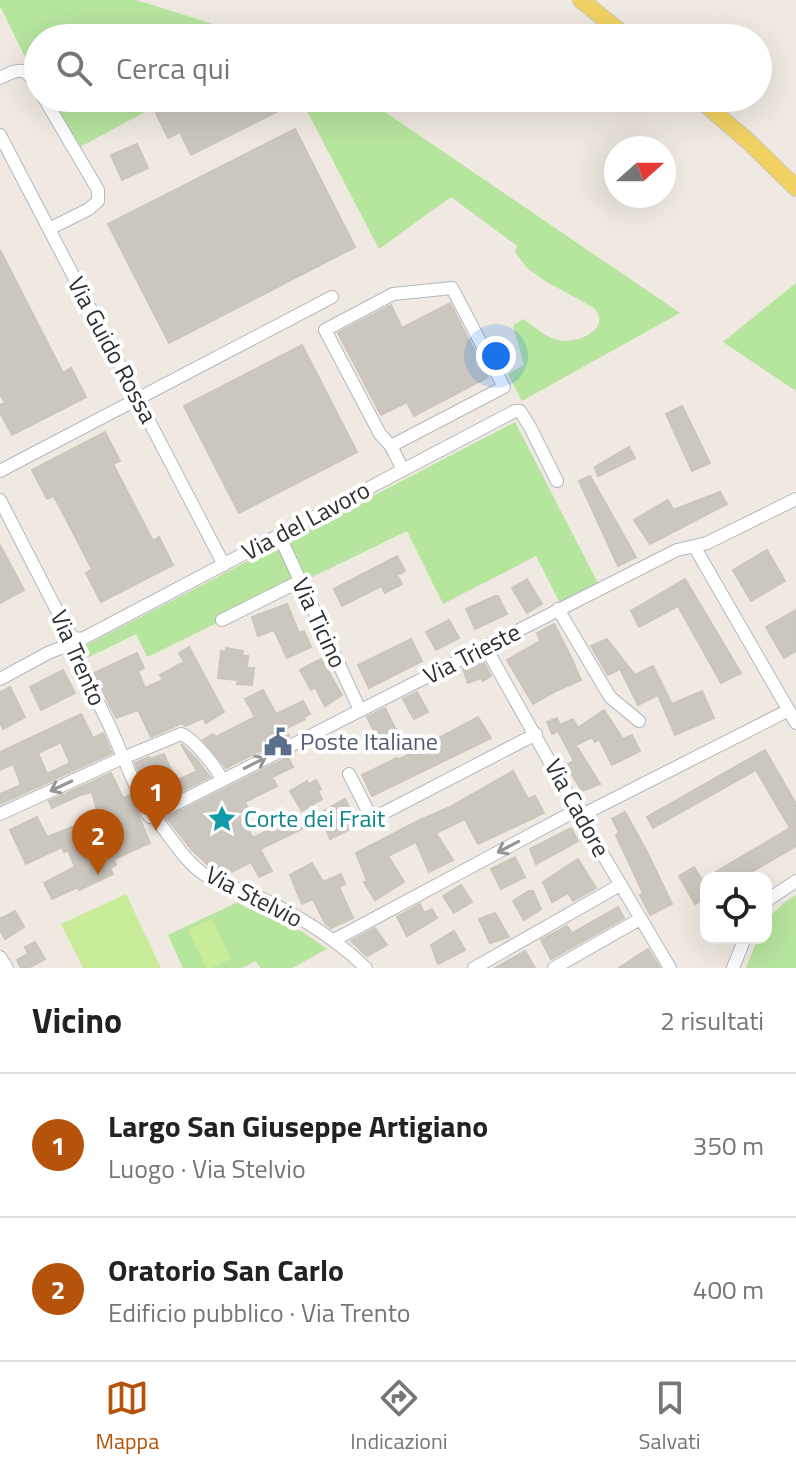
<!DOCTYPE html>
<html lang="it">
<meta charset="utf-8">
<style>
:root{--surface:#fff;--page:#f6f6f6;--text:#222;--muted:#767676;--line:#e0e0e0;--accent:#b45309}
body{margin:0;font-family:"Titillium Web",sans-serif;background:var(--page);color:var(--text)}
.controls{position:absolute;right:24px;bottom:24px;display:grid;overflow:hidden;border-radius:16px;box-shadow:0 8px 32px #0002}
.controls button{width:72px;height:72px;display:grid;place-items:center;padding:0;border:0;border-bottom:2px solid var(--line);background:var(--surface);color:var(--text);font:40px sans-serif}
.compass{position:absolute;left:604px;top:136px;width:72px;height:72px;border-radius:50%;background:var(--surface);box-shadow:0 8px 32px #0002;rotate:69deg}
.you{position:absolute;left:496px;top:356px;width:28px;height:28px;margin:-20px;border:6px solid #fff;border-radius:50%;background:#1a73e8;box-shadow:0 0 0 12px #1a73e833}
.badge{display:grid;place-items:center;width:52px;height:52px;border-radius:50%;background:var(--accent);color:#fff;font-size:26px;font-weight:700}
.pin{position:absolute;translate:-50% -66px;filter:drop-shadow(0 2px 4px #0008)}
.pin::after{content:'';position:absolute;top:42px;width:28px;height:24px;background:inherit;clip-path:polygon(0 0,100% 0,50% 100%)}
.list{margin:0;padding:0;list-style:none}
h2{display:flex;justify-content:space-between;align-items:center;height:104px;margin:0;padding:0 32px;font-size:34px}
h2 small{font-size:26px;font-weight:400;color:var(--muted)}
.list li{display:grid;grid-template-columns:52px 1fr auto;gap:24px;align-items:center;box-sizing:border-box;height:144px;padding:0 32px;border-top:2px solid var(--line)}
.list b{display:block;font-size:30px;white-space:nowrap}
.list p{margin:0;font-size:26px;white-space:nowrap;color:var(--muted)}
.list em{font-size:26px;font-style:normal;color:var(--muted)}
.icon{flex:none;width:44px;height:44px;fill:none;stroke:currentColor;stroke-width:2;stroke-linecap:round;stroke-linejoin:round}
.map{position:relative;flex:none;width:796px;height:968px;overflow:hidden}
.search{position:absolute;background:var(--surface);box-shadow:0 8px 32px #0002;left:24px;right:24px;top:24px;height:88px;display:flex;align-items:center;gap:20px;box-sizing:border-box;padding:0 28px;border-radius:44px;color:var(--muted);font-size:30px}
.sheet{height:392px;background:var(--surface)}
nav{display:flex;justify-content:space-around;align-items:center;box-sizing:border-box;height:112px;border-top:2px solid var(--line);background:var(--surface);font-size:22px;color:var(--muted)}
nav a{display:grid;justify-items:center;gap:4px}
nav .on{color:var(--accent)}
.map>svg:first-child{display:block}
.green{fill:#b6e59e}
.pitch{fill:#c9ec9a}
.building{fill:#cbc7bf;stroke:#cbc5ba;stroke-width:2;fill-rule:evenodd}
.lines{fill:none;stroke-linecap:round;stroke-linejoin:round}
.minor-casing{stroke:#b4b7c1;stroke-width:14}
.major-casing{stroke:#c9c9c9;stroke-width:18}
.minor{stroke:#fff;stroke-width:12}
.major{stroke:#f2d163;stroke-width:16}
.oneway{stroke:#969696}
.labels{text-anchor:middle;stroke-width:8;stroke-linejoin:round;paint-order:stroke}
.street-label{font-size:24px;fill:#2e2e2e;stroke:#fff}
.service-label{font-size:24px;fill:#4e5e75;stroke:#fff;text-anchor:start}
.culture-label{font-size:24px;fill:#0d838f;stroke:#fff;text-anchor:start}
</style>
<div class="map">
<svg width="796" height="968" viewBox="0 0 796 968">
<rect width="100%" height="100%" fill="#efe9e1"/>
<path class="green" d="M0,0H136L207,22L248,38H38V80L24,55L0,6Z
M49,98H171L78,148Z
M313,98H362L385,112L680,313L522,401L508,374L524,365L513,326L523,319C535,327 548,340 563,341C581,342 612,328 594,308L545,281L527,268L515,252L517,246L451,197L379,249L307,111L321,103Z
M796,283V391L723,342Z
M515,422L598,583L561,605L536,556L443,604L407,531L147,657L136,634L87,658L81,648Z
M796,895V968H746L758,938H766V920L785,902Z
M238,902L245,907L303,932L327,949L292,968H260L256,961L242,968H183L168,935Z"/>
<path class="pitch" d="M126,894L161,968H83L61,924Z
M212,919L231,959L211,968H206L188,930Z"/>
<path class="building" d="M185,98H278L284,108L191,155L180,132L168,138L156,113Z
M295,129L355,247L169,343L108,224Z
M137,144L148,168L122,180L111,155Z
M0,250L63,373L71,368L86,397L12,435L0,412V405L5,403L0,394Z
M450,303L488,377L414,416L407,402L381,415L338,333L391,305L402,328Z
M302,345L357,452L239,513L184,406Z
M682,406L710,463L692,471L666,414Z
M105,432L120,461L113,464L153,541L159,537L173,565L101,602L86,573L92,569L54,496L47,499L32,470Z
M629,447L635,458L598,476L595,467Z
M590,476L636,557L618,566L579,481Z
M720,492L727,504L650,544L634,520L668,500L673,510Z
M0,545L24,590L0,603Z
M767,550L785,581L751,601L733,570Z
M397,556L405,571L397,575L402,584L385,593L381,586L342,606L334,589Z
M527,579L542,604L527,613L512,588Z
M685,579L741,673L721,683L678,606L639,627L631,611Z
M495,596H498L507,614L475,629L466,609Z
M287,604L299,633L304,631L311,647L287,658L274,630L258,636L252,617Z
M796,610V651L784,658L766,627Z
M449,620L459,638L436,650L426,632Z
M554,624L570,655L581,680L558,690L533,704L507,660L540,641L537,633Z
M411,639L422,661L369,688L358,665Z
M607,639L635,675L653,666L672,704L702,691L714,718L675,735L658,695L638,705L620,669L608,675L591,646Z
M189,647L224,712L206,723L203,718L185,726L182,723L151,737L138,710L116,718L94,673L137,653L144,668L138,671L145,688L163,680L160,675L184,662L179,653Z
M226,648L243,651L242,656H248L247,668H254L252,685L237,684L238,680L218,678L221,651L226,652Z
M321,659L342,695L325,706L315,687L311,690L300,670Z
M482,659L491,676L483,681L481,678L468,683L463,669Z
M63,670L75,693L41,710L30,687Z
M10,687L25,717L3,729L0,722V692Z
M263,690L276,714L303,701L310,714L304,717L305,719L285,729L289,736L226,768L203,740L213,734L216,737L255,717L245,699Z
M417,692L428,712L414,719L403,699Z
M385,708L396,730L378,739L367,717Z
M604,710L623,739L632,735L640,751L612,765L599,739L595,742L592,737L576,745L600,784L582,791L566,765L574,761L558,731L552,734L547,722L557,718L560,725L573,719L578,728Z
M81,714L93,738L103,733L112,753L0,804V794L21,785L13,764L0,770V752ZM61,742L70,763L47,774L38,753Z
M478,717L491,738L372,796L362,775L397,758L398,760Z
M181,744L197,760L210,777L154,805L135,763L149,757L150,759L164,754L174,777L176,776L178,780L197,771Z
M765,750L796,804V846L741,878H706V898L695,904L679,876L694,867L702,880L790,828L756,770L653,828L647,817Z
M288,757L293,767L272,777L277,786L245,802L248,809L239,814L253,838L296,816L302,829L260,849L272,871L259,877L251,862L228,874L224,867L216,871L210,867L192,850L167,818Z
M513,771L528,799L535,796L544,813L478,844L465,819L436,833L453,860L429,872L416,842L388,856L404,882L375,900L364,882L367,881L356,853L418,821L450,807Z
M111,773L123,798L130,795L150,843L114,859L116,865L110,868L113,874L79,890L78,887L52,899L44,883L75,867L68,850L64,852L62,847L26,864L10,830L37,817L47,837L88,821L87,818L98,814L92,792L80,795L52,808L49,801Z
M316,780L321,789L318,791L322,799L302,811L290,791L307,781L309,784Z
M345,799L358,825L330,839L320,813Z
M625,812L647,852L672,904L650,915L640,895L643,893L616,835L619,832L612,819Z
M571,828L578,841L536,864L530,849Z
M515,857L525,877L501,889L491,869Z
M578,859L596,888L573,901L568,893L552,902L543,882Z
M312,863L323,882L341,874L345,884L339,887L353,918L331,928L325,923L313,899L302,904L290,875Z
M461,885L472,902L454,913L443,896Z
M529,891H533L541,909L524,920L513,901Z
M420,904L424,913L432,909L437,918L407,936L397,917Z
M618,907L624,918L551,959L541,940L567,926L572,933Z
M15,911L24,927L5,939L0,930V919Z
M495,913L509,937L490,943L479,919Z
M375,928L387,945L367,956L351,941Z
M454,931L465,950L438,964L431,945Z
M35,942L45,959L28,968H21L17,960L28,954L25,947Z
M648,949L660,968H619Z
M525,951L535,968H495Z"/>
<g class="lines">
<defs>
<path id="minor" d="M0,78C21,67 26,67 38,88
M44,98L98,190V201L89,209L49,229
M0,135L224,565
M391,446L504,387L452,288L393,294L325,330L380,434L391,446L403,470
M0,471L332,297
M0,500L68,632L74,638L73,641L76,656L111,729L148,815L156,819C171,837 185,862 205,875C222,886 245,890 263,899C301,917 336,939 366,968
M279,535L360,710
M694,546L796,723
M558,609L610,697L639,721
M222,620L300,581
M74,638L82,639L515,411H520L530,427L557,481
M486,648L580,816L670,968
M0,679L48,653L73,643
M349,774L372,819L536,734
M0,814L118,760L181,734C193,738 217,768 222,780
M580,816L789,710
M150,817L677,550L707,543L796,499
M766,901L796,881
M334,940L577,810
M0,957L7,968
M474,968L620,885
M554,968L640,919
M733,968L745,938"/>
<path id="major" d="M581,0L628,38
M698,98L749,142L796,188"/>
</defs>
<use href="#minor" class="minor-casing"/>
<use href="#major" class="major-casing"/>
<use href="#minor" class="minor"/>
<use href="#major" class="major"/>
</g>
<defs><path id="oneway-shaft" d="M-6 0H5M1.5-3L5.5 0L1.5 3" fill="none" stroke-width="1.6" stroke-linecap="round" stroke-linejoin="round" transform="scale(2)"/></defs>
<g class="oneway">
<use href="#oneway-shaft" transform="translate(255 763) rotate(-27)"/>
<use href="#oneway-shaft" transform="translate(61 786) rotate(155)"/>
<use href="#oneway-shaft" transform="translate(508 847) rotate(152)"/>
</g>
<defs>
<symbol id="civic-bare" viewBox="-9 -9 18 18"><path d="M-.6-6.5H3V-4.5H.6V-3L4-1V1h2V6H-6V1h2V-1L-.6-3ZM-1.2 2.5V6h2.4V2.5Z" fill="#5c6f8a" stroke="#fff" stroke-width="2.5" paint-order="stroke"/></symbol>
<symbol id="sight-bare" viewBox="-9 -9 18 18"><path d="M0-6L1.8-2.2L6-1.7L2.9 1.2L3.7 5.4L0 3.3L-3.7 5.4L-2.9 1.2L-6-1.7L-1.8-2.2Z" fill="#0f9aa8" stroke="#fff" stroke-width="2.5" paint-order="stroke"/></symbol>
</defs>
<g fill-rule="evenodd">
<use href="#civic-bare" x="258" y="722" width="40" height="40"/>
<use href="#sight-bare" x="202" y="799" width="40" height="40"/>
</g>
<g class="labels">
<g class="street-label">
<text transform="translate(112 350) rotate(62)" y="8">Via Guido Rossa</text>
<text transform="translate(306 521) rotate(-28)" y="8">Via del Lavoro</text>
<text transform="translate(319 623) rotate(65)" y="8">Via Ticino</text>
<text transform="translate(472 654) rotate(-27)" y="8">Via Trieste</text>
<text transform="translate(78 658) rotate(66)" y="8">Via Trento</text>
<text transform="translate(577 808) rotate(61)" y="8">Via Cadore</text>
<text transform="translate(254 897) rotate(27)" y="8">Via Stelvio</text>
</g>
<g class="service-label">
<text x="300" y="750">Poste Italiane</text>
</g>
<g class="culture-label">
<text x="244" y="827">Corte dei Frait</text>
</g>
</g>
</svg>
<div class="controls">
<button><svg class="icon" aria-label="locate" viewBox="0 0 24 24"><circle cx="12" cy="12" r="6"/><path d="M12 2v4M12 18v4M2 12h4M18 12h4"/></svg></button>
</div>
<svg class="compass" viewBox="-18 -18 36 36"><path d="M0-13l5 13h-10z" fill="#e53935"/><path d="M0 13l5-13h-10z" fill="#767676"/></svg>
<div class="you"></div>
<div class="pin badge" style="left:156px;top:831px">1</div>
<div class="pin badge" style="left:98px;top:875px">2</div>
<div class="search"><svg class="icon" aria-label="search" viewBox="0 0 24 24"><circle cx="10" cy="10" r="6"/><path d="M15 15l6 6"/></svg>Cerca qui</div>
</div>
<section class="sheet">
<h2>Vicino<small>2 risultati</small></h2>
<ul class="list">
<li><span class="badge">1</span><div><b>Largo San Giuseppe Artigiano</b><p>Luogo · Via Stelvio</p></div><em>350 m</em></li>
<li><span class="badge">2</span><div><b>Oratorio San Carlo</b><p>Edificio pubblico · Via Trento</p></div><em>400 m</em></li>
</ul>
</section>
<nav>
<a class="on"><svg class="icon" aria-label="map" viewBox="0 0 24 24"><path d="M3 6l6-2 6 2 6-2v14l-6 2-6-2-6 2zM9 4v14M15 6v14"/></svg>Mappa</a>
<a><svg class="icon" aria-label="directions" viewBox="0 0 24 24"><path d="M12 3l9 9-9 9-9-9zM9 14v-3h6M13 9l2 2-2 2"/></svg>Indicazioni</a>
<a><svg class="icon" aria-label="saved" viewBox="0 0 24 24"><path d="M7 4h10v16l-5-4-5 4z"/></svg>Salvati</a>
</nav>
